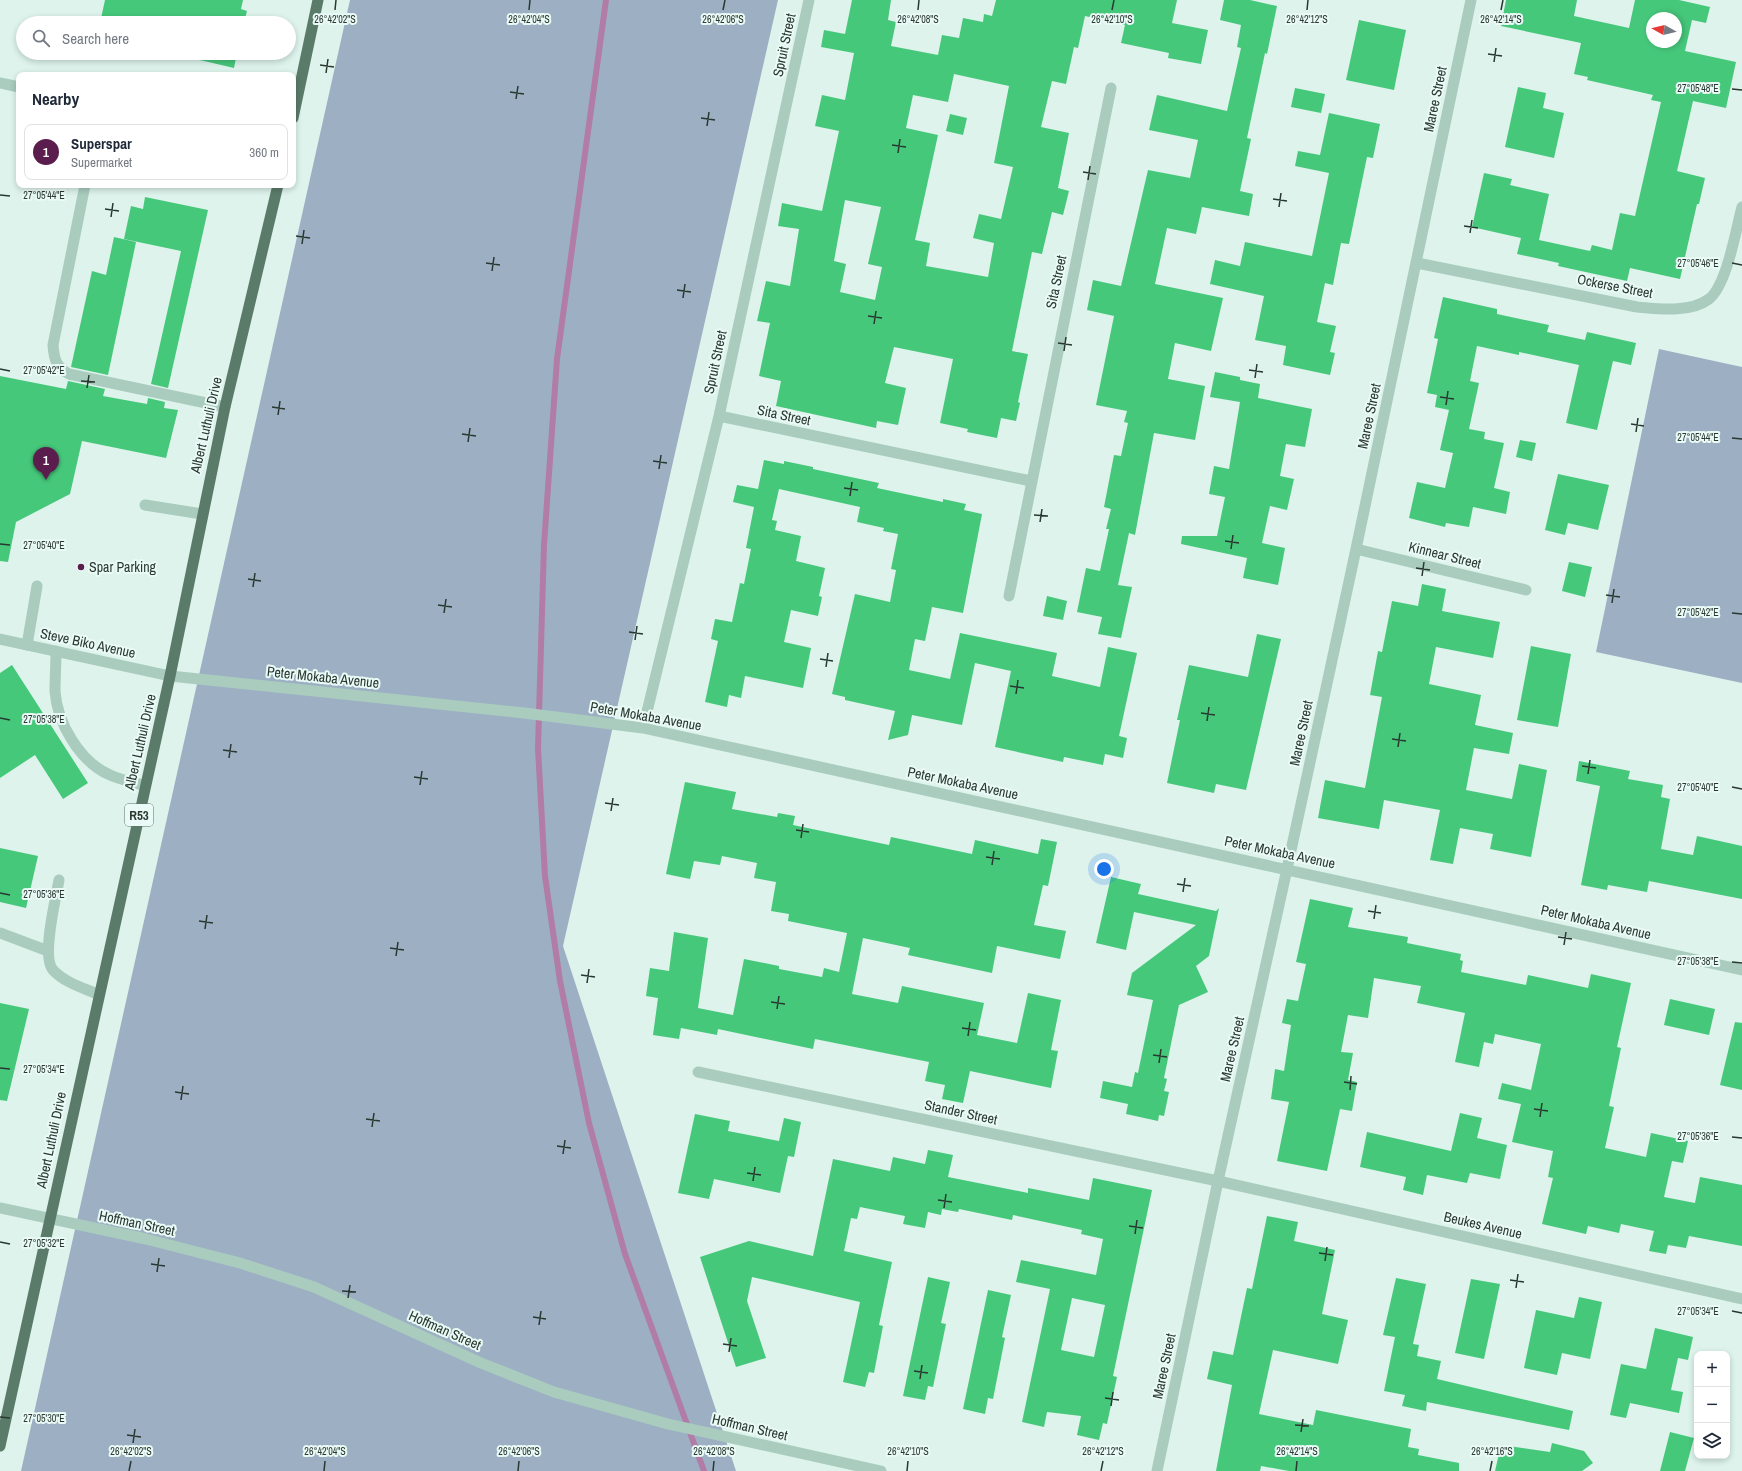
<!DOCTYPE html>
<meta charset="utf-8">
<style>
:root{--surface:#fff;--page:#f2f2f3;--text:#1f2937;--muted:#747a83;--line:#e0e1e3;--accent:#5b1d4d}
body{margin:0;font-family:"Archivo Narrow",sans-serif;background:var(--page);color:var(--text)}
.controls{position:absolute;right:12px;bottom:12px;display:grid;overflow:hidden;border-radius:8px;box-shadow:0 2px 6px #0003}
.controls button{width:36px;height:36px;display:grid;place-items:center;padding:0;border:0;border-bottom:1px solid var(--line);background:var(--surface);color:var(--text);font:20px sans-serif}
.compass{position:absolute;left:1646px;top:12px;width:36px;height:36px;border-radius:50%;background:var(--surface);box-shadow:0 2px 6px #0003;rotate:278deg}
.you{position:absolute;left:1104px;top:869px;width:14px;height:14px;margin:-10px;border:3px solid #fff;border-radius:50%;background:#1a73e8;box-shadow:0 0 0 6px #1a73e833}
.badge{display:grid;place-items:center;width:26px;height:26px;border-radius:50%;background:var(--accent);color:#fff;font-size:13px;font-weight:700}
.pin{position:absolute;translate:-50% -33px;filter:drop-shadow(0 1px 2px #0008)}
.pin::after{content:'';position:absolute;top:21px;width:14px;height:12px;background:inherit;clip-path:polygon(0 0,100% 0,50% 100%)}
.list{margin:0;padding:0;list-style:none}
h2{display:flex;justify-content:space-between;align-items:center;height:52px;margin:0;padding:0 16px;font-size:17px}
h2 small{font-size:13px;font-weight:400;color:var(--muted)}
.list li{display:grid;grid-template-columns:26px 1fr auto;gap:12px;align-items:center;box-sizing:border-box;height:56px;margin:0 8px 8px;padding:0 8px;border:1px solid var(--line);border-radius:8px}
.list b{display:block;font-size:15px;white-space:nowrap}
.list p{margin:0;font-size:13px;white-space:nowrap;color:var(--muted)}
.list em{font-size:13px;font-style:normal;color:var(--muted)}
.icon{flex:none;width:22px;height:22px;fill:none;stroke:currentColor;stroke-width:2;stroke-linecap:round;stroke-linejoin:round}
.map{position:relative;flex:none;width:1742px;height:1471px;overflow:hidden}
.search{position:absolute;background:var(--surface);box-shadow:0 2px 6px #0003;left:16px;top:16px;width:280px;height:44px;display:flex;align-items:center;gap:10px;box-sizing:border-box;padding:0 14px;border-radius:22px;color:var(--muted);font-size:15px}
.panel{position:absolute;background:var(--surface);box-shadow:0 2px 6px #0003;left:16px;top:72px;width:280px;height:116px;border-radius:8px}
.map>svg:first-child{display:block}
.green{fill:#9db0c3}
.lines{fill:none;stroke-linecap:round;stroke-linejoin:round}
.stream{stroke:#b17ca6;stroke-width:6}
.building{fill:#46c87b;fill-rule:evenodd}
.service{stroke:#a9ccbe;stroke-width:11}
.minor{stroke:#a9ccbe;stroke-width:11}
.primary{stroke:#5a7b6a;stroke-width:11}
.ticks{fill:none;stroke:#293830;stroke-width:1.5}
.poi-dot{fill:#5b1d4d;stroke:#eafaf6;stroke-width:1.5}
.labels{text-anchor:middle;stroke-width:4;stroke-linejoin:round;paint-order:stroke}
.shield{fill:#eafaf6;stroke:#63726b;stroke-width:1}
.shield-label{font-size:13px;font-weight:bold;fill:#293830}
.street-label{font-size:14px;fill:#293830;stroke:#eafaf6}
.poi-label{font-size:14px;fill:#293830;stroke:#eafaf6;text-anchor:start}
.ticks-label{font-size:10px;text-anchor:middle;fill:#293830;stroke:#eafaf6;stroke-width:4;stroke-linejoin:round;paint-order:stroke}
</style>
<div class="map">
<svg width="1742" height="1471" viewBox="0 0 1742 1471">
<rect width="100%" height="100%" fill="#ddf3ec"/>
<path class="green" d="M350,0H778L563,946L736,1471H21Z
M1659,349L1742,367V683L1596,652Z"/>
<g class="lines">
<path class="stream" d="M606,0L557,359L544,545L538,748L545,876L560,981L589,1123L625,1254L704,1471"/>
</g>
<path class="building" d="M105,0H243L241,9L247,11L244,23H100Z
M852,0H891L888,20L896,22L891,46L938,55L942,35L959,38L963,18L983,22L984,14L992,16L996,0H1177L1172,23L1208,30L1201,64L1168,58L1169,53L1121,43L1125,25L1085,16L1078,48L1074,47L1066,84L1052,81L1041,127L1069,133L1058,188L1069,191L1063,215L1052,212L1042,254L1032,252L1012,351L1028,354L1018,402L1020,403L1016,421L1001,418L997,438L967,432L968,429L940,423L953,359L894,347L885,383L906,388L898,425L877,421L876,428L776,406L781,381L759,376L770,323L757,321L766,281L790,286L799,229L778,226L782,203L822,211L839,131L815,126L822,95L845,100L854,53L821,47L824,30L845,34ZM954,74L1009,86L994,163L1013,167L1001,219L979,214L973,238L994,243L988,277L926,266L930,243L915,240L938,135L906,128L913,95L948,102ZM845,200L881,207L868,264L882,267L875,300L840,292L846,264L834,261Z
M1224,0H1250L1277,6L1267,54L1265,53L1247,138L1251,139L1240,191L1253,194L1249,216L1202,207L1196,234L1167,228L1155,284L1223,298L1211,351L1175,343L1168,379L1205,386L1195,440L1154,433L1135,535L1129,533L1118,585L1132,587L1121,638L1098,634L1102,617L1077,612L1086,568L1100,571L1109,529H1106L1111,509L1104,507L1114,455L1121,456L1128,423L1124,422L1127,411L1096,405L1114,316L1087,310L1093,280L1121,286L1148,170L1190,178L1198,140L1149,130L1157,95L1227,111L1241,48L1237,47L1241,25L1220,20Z
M1506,0H1577L1574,16L1629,28L1635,0H1679L1710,7L1706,23L1692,20L1685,51L1736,62L1726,108L1693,101L1677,171L1705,178L1699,204H1697L1680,279L1630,268L1627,281L1558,266L1559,263L1517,254L1521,238L1472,227L1484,173L1512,179L1510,185L1549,194L1539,240L1590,251L1592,245L1612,250L1620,213L1635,216L1661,102L1651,100L1653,95L1587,80L1588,77L1574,74L1581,43L1501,26ZM1652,18H1676V42H1652Z
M1359,20L1406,30L1394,90L1346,80Z
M170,53H237L234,68Z
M1518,87L1546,93L1543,108L1564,113L1554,158L1505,147Z
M1295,88L1325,94L1321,113L1291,107Z
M1329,113L1380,124L1373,158L1367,157L1349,244L1341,243L1333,285L1325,283L1317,322L1336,326L1330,352L1335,353L1330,375L1283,365L1286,346L1255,340L1264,296L1210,284L1215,260L1240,266L1245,242L1312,256L1329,173L1295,166L1298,151L1320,155Z
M950,114L967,118L963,135L946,131Z
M145,197L208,210L168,388L151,384L181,251L124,239L131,206L143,209Z
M114,237L136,242L108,375L71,367L92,271L106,275Z
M1443,297L1497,309V314L1549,325L1547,332L1585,340L1587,332L1636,343L1631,365L1613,361L1597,430L1566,423L1579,365L1519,352V355L1477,346L1470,381L1479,383L1469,429L1485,432L1484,439L1504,443L1494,488L1510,492L1506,514L1473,507L1469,527L1446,523L1445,527L1409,518L1417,482L1445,488L1453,453L1440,450L1449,410L1435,407L1437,395L1427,393L1438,339L1434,338Z
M1215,372L1240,377V380L1260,384L1258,398L1312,409L1305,447L1286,444L1280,476L1294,479L1287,510L1270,506L1262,543L1285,548L1278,585L1243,578L1247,558L1181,544L1182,536H1217L1225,497L1209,494L1214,466L1229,469L1240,402L1210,397Z
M0,376L66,389L68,381L105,389L103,396L147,404L148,398L165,402L164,408L178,410L166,458L82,441L70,494L16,522L8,562L0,561Z
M1520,440L1536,443L1532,461L1516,457Z
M764,460L784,464V461L813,467V469L879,483L877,488L943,502V499L966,504L964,510L982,514L963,613L932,607L925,641L915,639L909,670L950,679L960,633L1057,653L1052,676L1100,687L1108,647L1137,653L1119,736L1127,738L1123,758L1105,754L1103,765L1064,757L1063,762L995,747L1011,671L975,663L962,725L912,715L908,735L888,740L895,711L845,700V697L832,694L855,594L890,602L896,570L891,569L898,534L883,531L884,528L857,522L860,507L779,489L772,520L777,521L775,530L801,536L796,561L825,568L819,596L822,597L818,616L791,610L784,642L811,648L803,688L745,676L741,698L729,695L727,707L705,702L718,641L711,639L715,619L732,622L740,583L744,584L751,549L746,548L754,507L733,502L737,485L758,489Z
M1558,474L1609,485L1598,530L1568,523L1565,535L1545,530Z
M1569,562L1592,567L1585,597L1562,591Z
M1422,584L1446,589L1442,611L1500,622L1493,658L1436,647L1429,684L1481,695L1475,725L1513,733L1509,754L1474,748L1466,790L1512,799L1519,764L1547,770L1531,857L1490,849L1493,834L1460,828L1453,864L1430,860L1440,810L1384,800L1379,829L1318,818L1325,780L1365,788L1382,697L1370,695L1378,651L1382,652L1392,601L1418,606Z
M1047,596L1067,601L1063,620L1043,616Z
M1257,634L1281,639L1246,790L1216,784L1214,793L1167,783L1180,720H1177L1189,665L1248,677Z
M1531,646L1571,654L1558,727L1517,720Z
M12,665L88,783L63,799L35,755L0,778V673Z
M1579,761L1630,771L1628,779L1663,785L1661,797L1670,799L1661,849L1693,855L1697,836L1742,846V899L1649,881L1647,892L1608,885L1607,890L1581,885L1600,786L1576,781Z
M685,782L736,792L732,809L777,817L778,813L795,816L793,825L889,845L891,837L972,854L975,840L1038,854L1041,839L1057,842L1048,886L1043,885L1034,925L1066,931L1060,959L997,946L992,973L908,955L910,948L863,938L852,994L898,1003L902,986L984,1003L977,1035L1017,1043L1028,993L1061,1000L1051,1050L1058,1051L1051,1088L970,1071L963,1103L942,1099L945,1085L925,1081L929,1062L815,1039L813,1049L718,1029L717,1035L681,1028L679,1039L653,1035L658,998L646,996L650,968L669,971L674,932L708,938L698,1008L733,1015L744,959L779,966V969L822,977L824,968L839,972L847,933L788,921L789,914L771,911L776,882L754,878L757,863L722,856L720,865L694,861L690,879L666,874Z
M0,848L38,856L26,908L0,902Z
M1111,877L1141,884L1138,894L1216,911L1219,908L1209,956L1196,966L1208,992L1179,1005L1164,1078L1167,1079L1164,1091L1169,1092L1164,1116L1159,1115L1158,1121L1126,1114L1128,1104L1100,1098L1103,1081L1132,1087L1135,1072L1138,1073L1153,1000L1127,995L1132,973L1196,925L1134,912L1126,950L1096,943Z
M1310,899L1353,908L1348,927L1408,937L1407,943L1461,954L1460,960L1463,961L1461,972L1526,985L1528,975L1588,988L1591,974L1631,983L1617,1047L1621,1048L1609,1106L1614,1107L1605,1148L1646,1157L1651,1133L1688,1141L1683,1163L1672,1161L1664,1197L1695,1203L1700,1177L1742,1185V1246L1689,1236L1686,1248L1668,1245L1666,1254L1649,1251L1654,1231L1621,1224L1619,1233L1588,1226L1586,1234L1542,1224L1553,1178L1548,1177L1553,1151L1512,1142L1521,1104L1498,1099L1502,1083L1531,1090L1541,1044L1495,1034L1493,1044L1484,1042L1479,1067L1455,1062L1465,1013L1417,1003L1421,986L1374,978L1368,1018L1348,1015L1341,1052L1353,1053L1348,1080L1357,1082L1352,1111L1340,1109L1327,1171L1277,1161L1289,1102L1271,1099L1275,1069L1284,1071L1291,1025L1282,1023L1287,999L1298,1001L1306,964L1296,962Z
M1670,999L1715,1009L1709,1035L1664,1025Z
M0,1003L29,1009L7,1101L0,1100Z
M1735,1022L1742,1023V1090L1720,1085Z
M1460,1113L1482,1118L1477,1138L1507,1145L1500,1179L1470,1173L1467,1183L1427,1175L1423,1195L1403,1190L1406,1177L1360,1167L1367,1132L1451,1151Z
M695,1114L730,1121L728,1131L779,1141L784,1118L801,1122L794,1157L788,1156L780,1193L714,1179L709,1199L678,1193Z
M928,1150L953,1155L948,1177L1028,1193V1188L1089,1200L1093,1178L1152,1190L1113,1376L1117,1377L1107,1424L1103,1423L1099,1440L1077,1435L1081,1416L1047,1412L1044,1427L1022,1422L1050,1289L1016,1282L1021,1260L1096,1275L1103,1239L1081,1234L1082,1230L1013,1215L1012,1220L959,1209L958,1212L942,1209L941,1215L928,1212L925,1228L903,1224L905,1216L860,1207L857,1219L851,1218L844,1251L892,1262L879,1325L883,1326L874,1373L869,1372L865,1387L843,1382L860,1302L752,1277L747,1301L766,1358L736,1367L700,1257L749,1241L813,1256L833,1159L890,1171L893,1157L925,1164ZM1072,1298L1105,1305L1094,1357L1061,1350Z
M1267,1216L1298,1222L1294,1241L1335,1250L1322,1314L1348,1320L1338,1364L1273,1350L1259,1414L1313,1425L1316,1410L1411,1429L1408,1447L1419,1449L1418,1455L1459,1463V1471H1289L1261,1466L1260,1471H1216L1232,1385L1207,1379L1213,1351L1233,1355L1247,1288L1252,1289Z
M928,1277L950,1282L941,1323L946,1324L933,1387L928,1386L925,1400L903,1396Z
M1396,1278L1426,1284L1413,1344L1419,1345L1417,1356L1441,1361L1437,1379L1573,1411L1569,1430L1427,1402L1426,1411L1402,1406L1405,1395L1384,1391L1395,1337L1383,1335Z
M1471,1279L1500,1284L1484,1359L1455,1353Z
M988,1290L1011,1295L1002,1337L1005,1338L993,1399L988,1398L985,1414L963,1409Z
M1579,1297L1602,1302L1590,1359L1562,1353L1557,1375L1524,1368L1536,1310L1574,1318Z
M1655,1328L1693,1337L1688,1360L1678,1358L1671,1390L1683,1392L1679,1413L1630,1403L1626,1418L1610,1415L1621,1364L1646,1369Z
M1670,1432L1694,1438L1685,1471H1660Z
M1552,1443L1584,1451L1593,1463L1582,1471H1495L1501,1445L1550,1452Z"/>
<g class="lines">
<path class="service" d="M85,185L53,345C54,359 56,367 69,374L225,407
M145,505L202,514
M27,645L37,586
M56,651C56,664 55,678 55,691C57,723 80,762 110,775C121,780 134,782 145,786
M59,880C56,898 41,957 53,970C65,983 84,988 99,995
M0,933L48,951"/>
<path class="minor" d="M0,83L19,87
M1417,263L1637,307C1660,309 1690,313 1709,299C1727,285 1736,229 1742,207
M719,416L1031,481
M1356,549L1526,590
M1009,596L1111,88
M0,639L170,676L524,713L643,728L1742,970
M643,728L719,416L809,0
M698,1072L1218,1181L1742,1299
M0,1208L146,1239L240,1263L314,1287L481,1363L554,1392L668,1424L881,1471
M1157,1471L1218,1181L1287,869L1356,549L1471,0"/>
<path class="primary" d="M293,118L318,0
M0,1446L170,676L225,407L278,185"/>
</g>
<path class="ticks" d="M335,10L336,0M529,10L530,0M723,10L725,0M918,10L919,0M1112,10L1114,0M1307,10L1308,0M1501,10L1503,0M1488,54L1502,56M1494,62L1496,48M320,65L334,67M326,73L328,59M1732,89L1742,90M510,92L524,94M516,99L518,86M701,118L715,120M707,126L709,112M892,145L906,147M898,153L900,139M1083,172L1096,174M1088,180L1090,166M0,195L10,196M1273,199L1287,201M1279,207L1281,193M105,209L119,211M111,217L113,203M1464,226L1478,228M1470,233L1472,220M296,236L310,238M302,244L304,230M486,263L500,265M1732,263L1742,265M492,271L494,257M677,290L691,292M683,298L685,284M868,316L882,318M874,324L876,311M1058,343L1072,345M1064,351L1066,337M0,369L10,371M1249,370L1263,372M1255,378L1257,364M81,381L95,382M87,388L89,375M1440,397L1454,399M1446,405L1448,391M272,407L285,409M278,415L280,401M1631,424L1644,426M1636,432L1638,418M462,434L476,436M1732,438L1742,439M468,442L470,428M653,461L667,463M659,469L661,455M844,488L858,490M850,496L852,482M1034,515L1048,516M1040,522L1042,509M1225,541L1239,543M0,544L10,545M1231,549L1233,535M1416,568L1430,570M1422,576L1424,562M248,579L261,581M253,587L255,573M1606,595L1620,597M1612,603L1614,589M438,605L452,607M444,613L446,599M1732,613L1742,614M629,632L643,634M635,640L637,626M820,659L833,661M826,667L828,653M1010,686L1024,688M1016,694L1018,680M1201,713L1215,715M0,718L10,720M1207,721L1209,707M1392,739L1406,741M1398,747L1400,733M223,750L237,752M229,758L231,744M1582,766L1596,768M1588,774L1590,760M414,777L428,779M420,785L422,771M1732,787L1742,789M605,803L619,805M611,811L613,798M796,830L809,832M801,838L803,824M986,857L1000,859M992,865L994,851M1177,884L1191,886M1183,892L1185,878M0,893L10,895M1368,911L1381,913M1374,919L1376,905M199,921L213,923M205,929L207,915M1558,937L1572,939M1564,945L1566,932M390,948L404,950M396,956L398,942M1732,962L1742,963M581,975L595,977M587,983L589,969M771,1002L785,1004M777,1009L779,996M962,1028L976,1030M968,1036L970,1022M1153,1055L1167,1057M1159,1063L1161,1049M0,1068L10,1069M1344,1082L1357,1084M1350,1090L1351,1076M175,1092L189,1094M181,1100L183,1086M1534,1109L1548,1111M1540,1117L1542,1103M366,1119L380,1121M372,1127L374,1113M1732,1137L1742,1138M557,1146L571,1148M563,1154L565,1140M747,1173L761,1175M753,1181L755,1167M938,1200L952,1202M944,1208L946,1194M1129,1226L1143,1228M1135,1234L1137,1220M0,1242L10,1244M1319,1253L1333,1255M1325,1261L1327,1247M151,1264L165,1266M157,1272L159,1258M1510,1280L1524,1282M1516,1288L1518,1274M342,1291L356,1292M348,1298L350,1285M1732,1311L1742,1313M533,1317L546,1319M539,1325L541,1311M723,1344L737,1346M729,1352L731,1338M914,1371L928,1373M920,1379L922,1365M1105,1398L1119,1400M1111,1406L1113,1392M0,1417L10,1418M1295,1425L1309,1426M1301,1432L1303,1419M127,1435L141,1437M133,1443L135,1429M129,1471L131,1461M324,1471L325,1461M518,1471L519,1461M713,1471L714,1461M907,1471L908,1461M1101,1471L1103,1461M1296,1471L1297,1461M1490,1471L1492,1461"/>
<circle class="poi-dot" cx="81" cy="567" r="4"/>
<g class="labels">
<rect class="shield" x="125" y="804" width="28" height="22" rx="3"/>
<g class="shield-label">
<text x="139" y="820">R53</text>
</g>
<g class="street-label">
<text transform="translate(784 45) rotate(-78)" y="5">Spruit Street</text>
<text transform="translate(1435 99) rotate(-78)" y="5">Maree Street</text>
<text transform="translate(1056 282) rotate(-78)" y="5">Sita Street</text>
<text transform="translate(1615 286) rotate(11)" y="5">Ockerse Street</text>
<text transform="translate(715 362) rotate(-78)" y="5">Spruit Street</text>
<text transform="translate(784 415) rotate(12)" y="5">Sita Street</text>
<text transform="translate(1369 416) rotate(-78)" y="5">Maree Street</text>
<text transform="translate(206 425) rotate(-77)" y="5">Albert Luthuli Drive</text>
<text transform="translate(1445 555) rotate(14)" y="5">Kinnear Street</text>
<text transform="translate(88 643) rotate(12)" y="5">Steve Biko Avenue</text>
<text transform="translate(323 677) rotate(6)" y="5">Peter Mokaba Avenue</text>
<text transform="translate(646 716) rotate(10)" y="5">Peter Mokaba Avenue</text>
<text transform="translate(1301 733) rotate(-78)" y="5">Maree Street</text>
<text transform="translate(140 742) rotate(-77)" y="5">Albert Luthuli Drive</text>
<text transform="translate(963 783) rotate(12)" y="5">Peter Mokaba Avenue</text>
<text transform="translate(1280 852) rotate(12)" y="5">Peter Mokaba Avenue</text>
<text transform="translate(1596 922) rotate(13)" y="5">Peter Mokaba Avenue</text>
<text transform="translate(1232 1049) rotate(-77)" y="5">Maree Street</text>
<text transform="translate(961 1112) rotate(12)" y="5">Stander Street</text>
<text transform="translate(51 1140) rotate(-78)" y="5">Albert Luthuli Drive</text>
<text transform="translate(137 1223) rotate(12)" y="5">Hoffman Street</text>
<text transform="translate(1483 1225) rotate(13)" y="5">Beukes Avenue</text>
<text transform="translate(445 1330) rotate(24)" y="5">Hoffman Street</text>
<text transform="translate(1164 1366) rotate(-78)" y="5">Maree Street</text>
<text transform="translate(750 1427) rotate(13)" y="5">Hoffman Street</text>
</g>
<g class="poi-label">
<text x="89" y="572">Spar Parking</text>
</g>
</g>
<g class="ticks-label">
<text x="335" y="23">26°42'02"S</text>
<text x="529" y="23">26°42'04"S</text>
<text x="723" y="23">26°42'06"S</text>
<text x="918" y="23">26°42'08"S</text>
<text x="1112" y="23">26°42'10"S</text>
<text x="1307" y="23">26°42'12"S</text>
<text x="1501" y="23">26°42'14"S</text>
<text x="1698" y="92">27°05'48"E</text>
<text x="44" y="199">27°05'44"E</text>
<text x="1698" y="267">27°05'46"E</text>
<text x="44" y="374">27°05'42"E</text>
<text x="1698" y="441">27°05'44"E</text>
<text x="44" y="549">27°05'40"E</text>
<text x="1698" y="616">27°05'42"E</text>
<text x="44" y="723">27°05'38"E</text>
<text x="1698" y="791">27°05'40"E</text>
<text x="44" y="898">27°05'36"E</text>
<text x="1698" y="965">27°05'38"E</text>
<text x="44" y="1073">27°05'34"E</text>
<text x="1698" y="1140">27°05'36"E</text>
<text x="44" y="1247">27°05'32"E</text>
<text x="1698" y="1315">27°05'34"E</text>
<text x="44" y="1422">27°05'30"E</text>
<text x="131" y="1455">26°42'02"S</text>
<text x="325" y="1455">26°42'04"S</text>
<text x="519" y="1455">26°42'06"S</text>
<text x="714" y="1455">26°42'08"S</text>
<text x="908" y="1455">26°42'10"S</text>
<text x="1103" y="1455">26°42'12"S</text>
<text x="1297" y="1455">26°42'14"S</text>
<text x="1492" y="1455">26°42'16"S</text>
</g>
</svg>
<div class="controls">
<button>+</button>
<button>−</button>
<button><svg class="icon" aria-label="layers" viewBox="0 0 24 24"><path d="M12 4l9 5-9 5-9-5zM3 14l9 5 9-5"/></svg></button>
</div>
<svg class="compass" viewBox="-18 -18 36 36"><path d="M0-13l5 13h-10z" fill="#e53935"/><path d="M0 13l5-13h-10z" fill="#747a83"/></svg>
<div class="you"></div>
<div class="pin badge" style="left:46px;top:480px">1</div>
<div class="search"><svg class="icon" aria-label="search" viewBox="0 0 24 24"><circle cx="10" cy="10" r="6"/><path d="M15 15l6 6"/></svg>Search here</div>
<section class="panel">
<h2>Nearby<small></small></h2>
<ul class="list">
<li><span class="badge">1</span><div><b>Superspar</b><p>Supermarket</p></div><em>360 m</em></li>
</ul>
</section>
</div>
